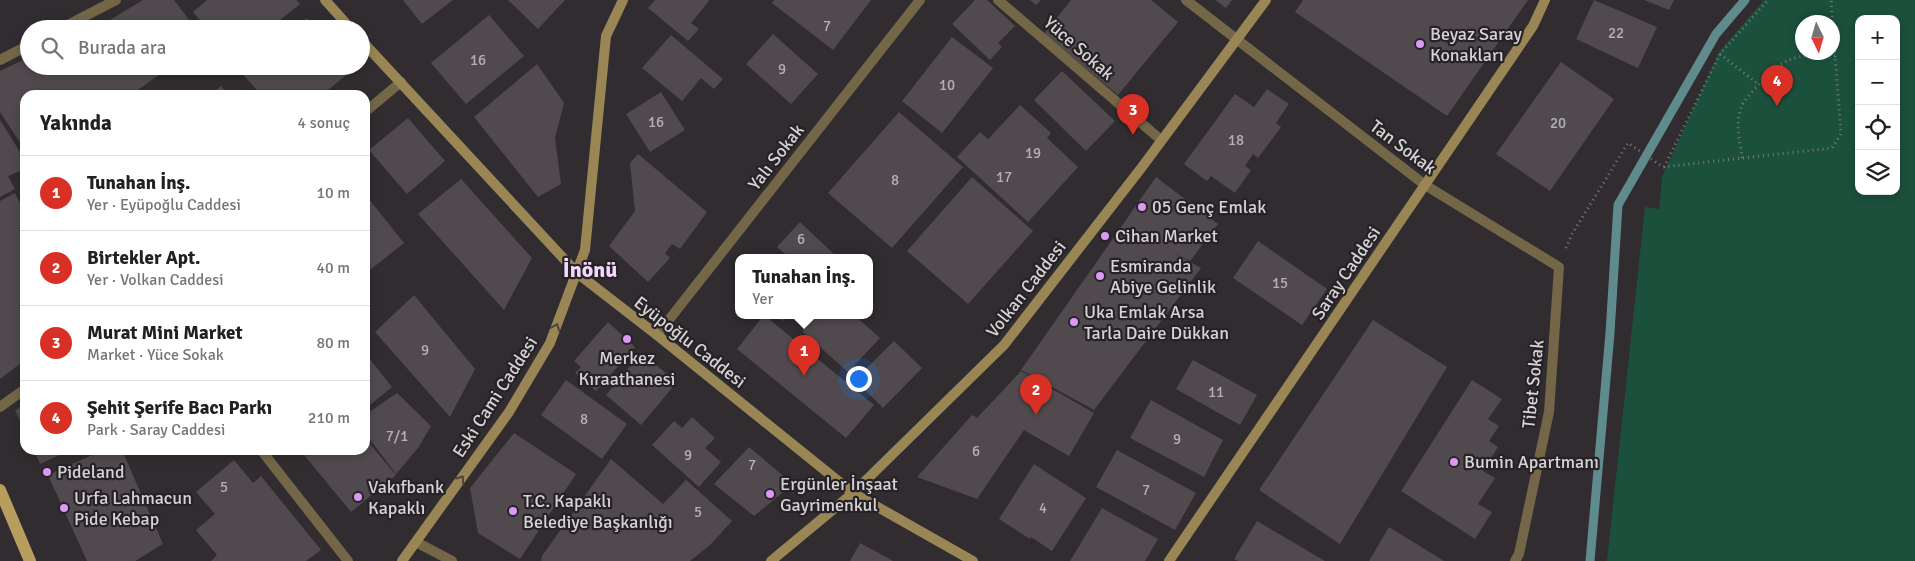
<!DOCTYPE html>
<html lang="tr">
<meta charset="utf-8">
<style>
:root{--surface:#fff;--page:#f2f2f2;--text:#202124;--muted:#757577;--line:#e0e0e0;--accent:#d93025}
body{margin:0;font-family:Signika,sans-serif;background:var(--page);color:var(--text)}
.controls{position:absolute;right:15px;top:15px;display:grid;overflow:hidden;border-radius:10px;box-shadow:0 2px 8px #0003}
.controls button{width:45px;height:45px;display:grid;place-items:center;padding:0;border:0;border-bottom:1px solid var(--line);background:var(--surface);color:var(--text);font:25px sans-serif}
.compass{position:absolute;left:1795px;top:15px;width:45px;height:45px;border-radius:50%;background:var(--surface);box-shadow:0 2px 8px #0003;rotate:175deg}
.you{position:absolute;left:858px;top:378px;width:18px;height:18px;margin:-12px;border:4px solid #fff;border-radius:50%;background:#1a73e8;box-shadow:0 0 0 8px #1a73e833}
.badge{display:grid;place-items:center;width:32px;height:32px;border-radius:50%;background:var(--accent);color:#fff;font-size:16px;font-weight:700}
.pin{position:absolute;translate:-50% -41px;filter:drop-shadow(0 1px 2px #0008)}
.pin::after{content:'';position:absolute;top:26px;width:18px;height:15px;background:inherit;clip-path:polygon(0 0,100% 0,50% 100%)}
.popup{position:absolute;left:735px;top:254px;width:138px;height:65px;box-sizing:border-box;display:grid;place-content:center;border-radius:10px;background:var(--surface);filter:drop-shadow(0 1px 4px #0005);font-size:16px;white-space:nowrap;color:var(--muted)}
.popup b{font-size:19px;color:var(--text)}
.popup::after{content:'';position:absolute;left:50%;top:100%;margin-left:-10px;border:10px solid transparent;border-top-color:var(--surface)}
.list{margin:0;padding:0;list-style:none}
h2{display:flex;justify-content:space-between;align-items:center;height:65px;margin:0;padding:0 20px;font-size:21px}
h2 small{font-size:16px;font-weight:400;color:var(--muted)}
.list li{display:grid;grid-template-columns:32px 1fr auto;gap:15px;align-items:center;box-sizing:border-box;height:75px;padding:0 20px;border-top:1px solid var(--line)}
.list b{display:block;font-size:19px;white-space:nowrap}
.list p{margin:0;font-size:16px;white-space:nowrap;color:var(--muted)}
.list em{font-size:16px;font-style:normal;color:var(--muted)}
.icon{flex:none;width:28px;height:28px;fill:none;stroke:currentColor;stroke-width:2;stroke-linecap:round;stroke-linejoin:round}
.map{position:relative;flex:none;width:1915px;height:561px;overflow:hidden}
.search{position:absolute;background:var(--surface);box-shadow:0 2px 8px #0003;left:20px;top:20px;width:350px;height:55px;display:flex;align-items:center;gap:12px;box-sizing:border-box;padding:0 18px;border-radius:28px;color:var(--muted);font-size:19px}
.panel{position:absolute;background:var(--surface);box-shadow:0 2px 8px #0003;left:20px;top:90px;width:350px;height:365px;border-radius:15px}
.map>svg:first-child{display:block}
.green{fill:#1b503c;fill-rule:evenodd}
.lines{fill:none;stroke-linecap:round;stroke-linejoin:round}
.stream{stroke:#608b8c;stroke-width:9}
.building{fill:#504a4e}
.path{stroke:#7b787b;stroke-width:3;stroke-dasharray:1 4;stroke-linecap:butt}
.street{stroke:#736748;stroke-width:10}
.secondary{stroke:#9a8654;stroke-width:10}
.primary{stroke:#b89e5c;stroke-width:12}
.oneway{stroke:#4f4536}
.poi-dot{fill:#dc99f4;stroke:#262226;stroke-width:2}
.labels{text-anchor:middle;stroke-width:4.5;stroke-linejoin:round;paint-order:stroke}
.number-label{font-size:15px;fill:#b4b1b4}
.poi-label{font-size:18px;fill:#d6d3d6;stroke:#262226;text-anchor:start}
.street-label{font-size:18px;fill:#d6d3d6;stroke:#262226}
.district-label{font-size:22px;font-weight:bold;fill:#f3d7fe;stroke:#262226}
</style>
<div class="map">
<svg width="1915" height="561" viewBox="0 0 1915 561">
<rect width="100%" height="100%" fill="#302c30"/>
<path class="green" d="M1764,0H1915V561H1607L1645,207L1659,209L1662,177L1719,52ZM1859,19H1896V191H1859ZM1802,22H1832V52H1802Z"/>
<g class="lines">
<path class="stream" d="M1590,561L1610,333L1618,205L1716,34L1745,0"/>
</g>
<path class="building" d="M143,0H174L196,29H95Z
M207,0H296L300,4L269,29H207L193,12Z
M403,0H453L422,24Z
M508,0H565L538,29Z
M655,0H708L709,1L691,23L699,29L688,41L648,8Z
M774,0H871L833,50L772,3Z
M975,0H987L1015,26L998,43L1002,47L990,60L952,24Z
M1030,0H1041L1036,5Z
M1071,0H1151L1178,22L1118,95L1044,34Z
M1215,0H1232L1226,8Z
M1303,0H1528L1447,116L1295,12Z
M1594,0L1657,27L1638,68L1576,39Z
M1644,0H1674L1669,10Z
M489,15L524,56L466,104L431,63Z
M307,18L316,29H293Z
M773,34L818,74L791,104L746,64Z
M671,35L723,79L714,89L701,78L682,101L642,68Z
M952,37L993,68L942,133L902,101Z
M29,57V66H171L131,95H25V150L0,112V71Z
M1561,62L1614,99L1550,191L1496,154Z
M537,64L564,103L555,138L561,184L538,197L474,117Z
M248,66H347L351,71L322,95H261L241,72Z
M1062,71L1115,121L1086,151L1034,100Z
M221,86L228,95H210Z
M1267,89L1289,104L1276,123L1281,127L1258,158L1253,154L1245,166L1251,170L1235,193L1211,176L1207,181L1184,164L1235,94L1254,107Z
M661,92L685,130L650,152L626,114Z
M1020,105L1051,133L1047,138L1078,167L1028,222L957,157L980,132L988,139Z
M899,112L963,167L892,248L828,193Z
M408,118L445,161L407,194L369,150Z
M0,120L25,160V169L8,176L15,189L0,197Z
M638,154L707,212L680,249L672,244L665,253L670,258L648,282L609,246L635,211L630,163Z
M972,177L1033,231L968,304L907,251Z
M1156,177L1218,224L1190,261L1169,250L1201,268L1094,410L1021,370Z
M461,179L532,258L504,310L418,214Z
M15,193L25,213V360L0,379V201Z
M365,194L404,243L365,274Z
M800,222L837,257H788L777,247Z
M1258,241L1327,289L1302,325L1233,278Z
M414,295L475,369L450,417L375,332Z
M764,315L874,405L846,438L737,349Z
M775,315H789L783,321Z
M816,315H854L880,338L848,372L802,331Z
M1373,320L1447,367L1340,544L1259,490Z
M608,322L635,347L596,391L575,373L581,367L574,361Z
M894,341L922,368L883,408L855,380Z
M365,353L392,387L365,409Z
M641,353L677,382L641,425L606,395Z
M1193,360L1257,395L1240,425L1176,389Z
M1021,371L1094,413L1069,456L1024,430L977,499L917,477L972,415L977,418Z
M566,380L627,424L602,459L541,415Z
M1472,380L1502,399L1488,419L1499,426L1489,441L1498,447L1483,471L1495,478L1478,504L1492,512L1475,539L1401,491Z
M397,393L431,426L418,448L396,474L365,433V415Z
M1151,400L1223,440L1204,477L1130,438Z
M25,405V432L15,410Z
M692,417L715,438L705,448L721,462L699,487L652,445L674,421L682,428Z
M514,433L576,474L520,559L478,533L470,488Z
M365,438L396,475L351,512L300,450H365Z
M749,447L793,484L754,516L714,484Z
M34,450H71L40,464Z
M103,450H122L163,544L135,561H87L48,475Z
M1117,450L1196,493L1175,530L1096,487Z
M611,459L663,504L686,480L732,521L710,545L690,561H541L542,556Z
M234,460L253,483L261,476L321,550L306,561H211L217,555L196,530L215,514L196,492Z
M1034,464L1086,498L1052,551L1031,537L1030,539L999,519Z
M1102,508L1158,539L1145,561H1070Z
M1257,521L1325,561H1238L1234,559Z
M1389,527L1444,561H1369Z
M860,543L888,558L893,561H850Z"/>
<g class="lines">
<path class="path" d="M1720,54L1758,84
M1742,158C1740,142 1735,124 1741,108C1744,97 1778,64 1789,60C1804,54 1819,55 1835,56L1831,0
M1664,167L1720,54L1768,0
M1566,248L1572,234L1628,143L1663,167L1832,148L1841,134L1835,56"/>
<path class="street" d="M998,0L1161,140
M1186,0L1425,185L1559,267L1549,412L1519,554L1515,561
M60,29L116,0
M0,60L29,45
M365,112L401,82
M657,335L920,0
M0,407L25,389
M261,450L348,561
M416,542L452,561"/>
<path class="secondary" d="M325,0L351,29
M361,40L577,273L657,335L853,493L973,561
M402,561L509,412L550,343L585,250L606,36L623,0
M771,561L853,493L1004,345L1142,167L1266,0
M1169,561L1533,26L1545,0"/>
<path class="primary" d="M0,490L30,561"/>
</g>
<defs><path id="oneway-chevron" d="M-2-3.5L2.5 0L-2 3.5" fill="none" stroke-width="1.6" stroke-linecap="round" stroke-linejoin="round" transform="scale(1.25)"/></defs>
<g class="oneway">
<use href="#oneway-chevron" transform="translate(556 327) rotate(-69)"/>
<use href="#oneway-chevron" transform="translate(461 479) rotate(-54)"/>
</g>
<g class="poi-dot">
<circle cx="1420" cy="44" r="5"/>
<circle cx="1142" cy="207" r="5"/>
<circle cx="1105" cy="236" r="5"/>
<circle cx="1100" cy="276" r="5"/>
<circle cx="1074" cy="322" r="5"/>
<circle cx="627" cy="339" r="5"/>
<circle cx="1454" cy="462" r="5"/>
<circle cx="47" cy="472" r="5"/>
<circle cx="770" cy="494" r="5"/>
<circle cx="358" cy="497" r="5"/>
<circle cx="64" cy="508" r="5"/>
<circle cx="513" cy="511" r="5"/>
</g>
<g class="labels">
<g class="number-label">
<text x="827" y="31">7</text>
<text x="1616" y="38">22</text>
<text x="478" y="65">16</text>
<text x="782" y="74">9</text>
<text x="947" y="90">10</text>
<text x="656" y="127">16</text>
<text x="1558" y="128">20</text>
<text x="1236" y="145">18</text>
<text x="1033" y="158">19</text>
<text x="1004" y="182">17</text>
<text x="895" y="185">8</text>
<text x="801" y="244">6</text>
<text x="1280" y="288">15</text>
<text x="425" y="355">9</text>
<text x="1216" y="397">11</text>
<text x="584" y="424">8</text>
<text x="397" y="441">7/1</text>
<text x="1177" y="444">9</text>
<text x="976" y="456">6</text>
<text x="688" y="460">9</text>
<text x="752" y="470">7</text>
<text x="224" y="492">5</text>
<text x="1146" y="495">7</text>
<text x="1043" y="513">4</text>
<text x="698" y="517">5</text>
</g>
<g class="poi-label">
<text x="1430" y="40">Beyaz Saray<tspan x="1430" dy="21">Konakları</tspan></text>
<text x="1152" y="213">05 Genç Emlak</text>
<text x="1115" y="242">Cihan Market</text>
<text x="1110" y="272">Esmiranda<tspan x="1110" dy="21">Abiye Gelinlik</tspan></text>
<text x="1084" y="318">Uka Emlak Arsa<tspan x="1084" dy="21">Tarla Daire Dükkan</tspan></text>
<text x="627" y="364" text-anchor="middle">Merkez<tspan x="627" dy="21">Kıraathanesi</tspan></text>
<text x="1464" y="468">Bumin Apartmanı</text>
<text x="57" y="478">Pideland</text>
<text x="780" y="490">Ergünler İnşaat<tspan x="780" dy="21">Gayrimenkul</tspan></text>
<text x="368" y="493">Vakıfbank<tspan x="368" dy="21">Kapaklı</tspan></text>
<text x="74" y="504">Urfa Lahmacun<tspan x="74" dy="21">Pide Kebap</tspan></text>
<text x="523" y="507">T.C. Kapaklı<tspan x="523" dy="21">Belediye Başkanlığı</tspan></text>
</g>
<g class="street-label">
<text transform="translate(1079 48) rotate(41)" y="6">Yüce Sokak</text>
<text transform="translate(1403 147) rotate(37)" y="6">Tan Sokak</text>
<text transform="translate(776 157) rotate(-52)" y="6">Yalı Sokak</text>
<text transform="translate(1346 273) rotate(-56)" y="6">Saray Caddesi</text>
<text transform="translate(1026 289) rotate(-52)" y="6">Volkan Caddesi</text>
<text transform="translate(690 342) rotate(38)" y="6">Eyüpoğlu Caddesi</text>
<text transform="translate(1533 384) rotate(-84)" y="6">Tibet Sokak</text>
<text transform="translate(495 397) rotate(-57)" y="6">Eski Cami Caddesi</text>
</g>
<g class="district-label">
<text x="590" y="277">İnönü</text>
</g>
</g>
</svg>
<div class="controls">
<button>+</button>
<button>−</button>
<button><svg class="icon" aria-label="locate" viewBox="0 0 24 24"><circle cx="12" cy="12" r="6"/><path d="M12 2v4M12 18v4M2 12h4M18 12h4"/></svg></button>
<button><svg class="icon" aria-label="layers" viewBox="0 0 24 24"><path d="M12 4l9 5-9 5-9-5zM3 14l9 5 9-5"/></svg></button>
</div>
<svg class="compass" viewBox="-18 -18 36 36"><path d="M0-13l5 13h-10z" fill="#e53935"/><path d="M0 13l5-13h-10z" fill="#757577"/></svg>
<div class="you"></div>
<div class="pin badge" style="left:804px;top:376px">1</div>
<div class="popup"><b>Tunahan İnş.</b>Yer</div>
<div class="pin badge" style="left:1036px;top:415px">2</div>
<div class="pin badge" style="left:1133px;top:135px">3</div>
<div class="pin badge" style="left:1777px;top:106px">4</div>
<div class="search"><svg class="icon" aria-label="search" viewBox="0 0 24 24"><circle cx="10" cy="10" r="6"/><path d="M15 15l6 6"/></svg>Burada ara</div>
<section class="panel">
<h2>Yakında<small>4 sonuç</small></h2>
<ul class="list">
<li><span class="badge">1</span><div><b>Tunahan İnş.</b><p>Yer · Eyüpoğlu Caddesi</p></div><em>10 m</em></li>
<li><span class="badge">2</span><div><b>Birtekler Apt.</b><p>Yer · Volkan Caddesi</p></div><em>40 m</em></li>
<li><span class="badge">3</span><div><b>Murat Mini Market</b><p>Market · Yüce Sokak</p></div><em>80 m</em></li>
<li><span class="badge">4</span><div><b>Şehit Şerife Bacı Parkı</b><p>Park · Saray Caddesi</p></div><em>210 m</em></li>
</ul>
</section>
</div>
